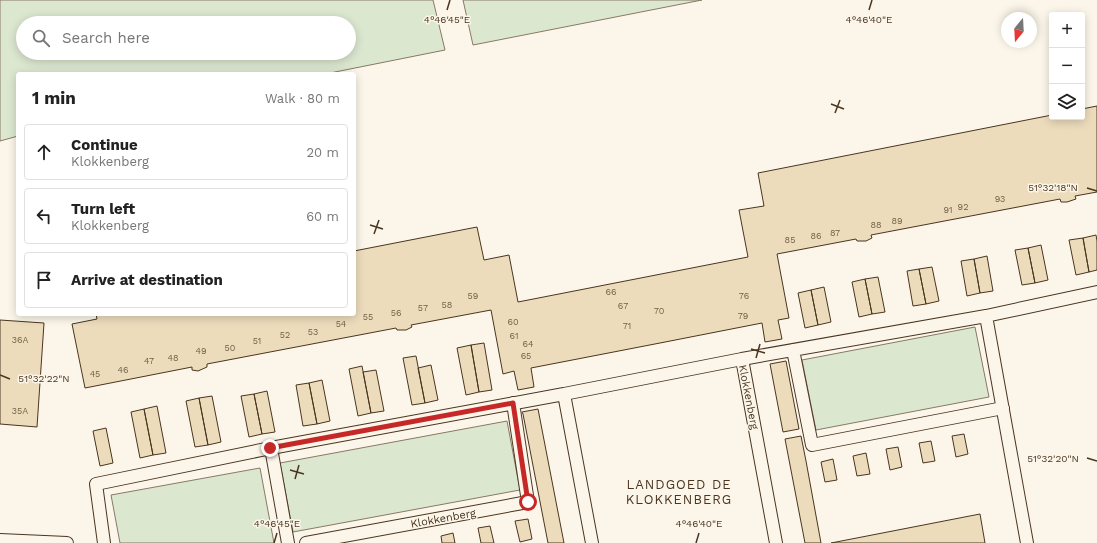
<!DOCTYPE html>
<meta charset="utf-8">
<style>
:root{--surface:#fff;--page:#f2f2f2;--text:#222;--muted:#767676;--line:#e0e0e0}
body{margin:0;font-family:"Work Sans",sans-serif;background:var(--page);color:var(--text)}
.controls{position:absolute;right:12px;top:12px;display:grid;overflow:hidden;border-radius:4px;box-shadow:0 2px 10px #0003}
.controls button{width:36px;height:36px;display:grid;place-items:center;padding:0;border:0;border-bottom:1px solid var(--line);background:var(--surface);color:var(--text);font:20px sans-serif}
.compass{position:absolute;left:1001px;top:12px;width:36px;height:36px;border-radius:50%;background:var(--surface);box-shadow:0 2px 10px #0003;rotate:198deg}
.stop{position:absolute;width:12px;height:12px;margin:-9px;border:3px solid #c62828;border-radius:50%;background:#fff}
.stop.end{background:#c62828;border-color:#fff;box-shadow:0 1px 4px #0008}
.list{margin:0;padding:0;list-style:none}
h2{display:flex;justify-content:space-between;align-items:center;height:52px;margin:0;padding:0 16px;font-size:17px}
h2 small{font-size:13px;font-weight:400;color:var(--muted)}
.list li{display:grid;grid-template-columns:26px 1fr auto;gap:12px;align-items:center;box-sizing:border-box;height:56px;margin:0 8px 8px;padding:0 8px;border:1px solid var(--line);border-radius:4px}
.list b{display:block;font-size:15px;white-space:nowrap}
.list p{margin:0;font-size:13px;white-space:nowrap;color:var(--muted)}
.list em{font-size:13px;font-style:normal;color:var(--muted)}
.icon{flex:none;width:22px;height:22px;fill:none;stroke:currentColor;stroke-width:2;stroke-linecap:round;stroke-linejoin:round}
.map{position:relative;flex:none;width:1097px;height:543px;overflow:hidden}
.search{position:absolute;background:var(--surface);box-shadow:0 2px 10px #0003;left:16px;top:16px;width:340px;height:44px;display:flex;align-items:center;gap:10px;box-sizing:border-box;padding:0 14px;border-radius:22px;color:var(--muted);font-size:15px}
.panel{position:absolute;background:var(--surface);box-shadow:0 2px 10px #0003;left:16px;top:72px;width:340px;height:244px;border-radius:4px}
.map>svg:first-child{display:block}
.green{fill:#dce7d0;stroke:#887966;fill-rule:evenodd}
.building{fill:#ecdcbc;stroke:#4a3520}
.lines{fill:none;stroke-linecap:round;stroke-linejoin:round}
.lane-casing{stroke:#4a3520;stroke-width:14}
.lane{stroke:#fbf6e9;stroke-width:12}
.route{stroke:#c62828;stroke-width:5}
.ticks{fill:none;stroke:#4a3520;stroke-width:1.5}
.labels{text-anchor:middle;stroke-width:3;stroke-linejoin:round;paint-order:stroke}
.number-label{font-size:9px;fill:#725f47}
.street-label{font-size:11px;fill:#4a3520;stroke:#fbf6e9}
.quarter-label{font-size:13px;letter-spacing:1px;fill:#4a3520;stroke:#fbf6e9}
.ticks-label{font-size:10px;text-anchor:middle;fill:#4a3520;stroke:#fbf6e9;stroke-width:3;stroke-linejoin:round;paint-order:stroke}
</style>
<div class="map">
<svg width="1097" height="543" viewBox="0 0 1097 543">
<rect width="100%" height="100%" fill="#fbf6e9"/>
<path class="green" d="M0,0H433L445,50L325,74H18V136L0,141ZM23,23H349V53H23Z
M463,0H702L473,45Z
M975,327L989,397L816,430L802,360Z
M507,421L520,490L293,532L280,463Z
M260,468L274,543H120L111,495Z"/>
<path class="building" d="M1097,106V192L1075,196L1076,199L1067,202H1061L1060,199L871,235L872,238L866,241H857L856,239L777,254L789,318L778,320L782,339L765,342L762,323L660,343L531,368L534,387L518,390L514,371L503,374L491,310L411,325L412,327L406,330H397L396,328L207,364V367L198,371L192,370V367L85,388L72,324L97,319L96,314H354V251L477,227L484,260L509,255L518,302L748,257L739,210L764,206L758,173L1052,115V117H1082V109Z
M1096,235L1097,241V270L1089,272L1083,238Z
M1083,238L1089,272L1076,275L1069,240Z
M1041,245L1048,280L1035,283L1028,248Z
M1028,248L1035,283L1022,285L1015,250Z
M987,256L993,291L980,293L974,259Z
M974,259L980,293L967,296L961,261Z
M932,267L939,301L926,304L919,269Z
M919,269L926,304L913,306L907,271Z
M878,277L885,312L872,314L865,279Z
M865,279L872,314L859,317L852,282Z
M824,287L831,322L818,325L811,290Z
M811,290L818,325L805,328L798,293Z
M0,320L44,323L37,427L0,424Z
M484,343L492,390L479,392L471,345Z
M471,345L479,392L466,395L457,348Z
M416,356L425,403L412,405L403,358Z
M786,361L799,429L783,432L770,364Z
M431,365L438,400L425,403L418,368Z
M362,366L371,413L358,416L349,369Z
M376,370L384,411L371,413L363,372Z
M322,380L330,421L317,424L309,383Z
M309,383L317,424L303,426L296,385Z
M267,391L275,432L262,434L254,394Z
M254,394L262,434L249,437L241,396Z
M212,396L221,442L208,445L199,398Z
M199,398L208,445L195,447L186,401Z
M157,406L166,453L153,455L144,409Z
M144,409L153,455L140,458L131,412Z
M538,409L564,543H548L523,414L522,412Z
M106,428L113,463L100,466L93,431Z
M964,434L968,454L956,457L952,436Z
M801,436L806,461L821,543H805L785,439Z
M931,441L935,461L923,463L919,443Z
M898,447L902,467L890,470L886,449Z
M866,453L870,474L857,476L853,456Z
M833,459L837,480L825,482L821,462Z
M980,514L985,543H831Z
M528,519L532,539L520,542L515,521Z
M490,526L494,543H481L478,528Z
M453,533L455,543H442L441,536Z"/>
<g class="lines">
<defs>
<path id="lane" d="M793,350L812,445L1003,408
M742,359L986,316
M271,448L564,394
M0,540L67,543
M104,543L96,484L271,448L288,543
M306,543L528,502L513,403
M592,543L564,394L742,359L776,543
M1027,543L986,316L1097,292"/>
</defs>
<use href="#lane" class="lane-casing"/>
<use href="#lane" class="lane"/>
</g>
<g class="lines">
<path class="route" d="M270,448L513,403L528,502"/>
</g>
<path class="ticks" d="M447,10L450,0M869,10L872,0M831,104L844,109M835,113L840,100M1087,188L1097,191M370,225L383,229M374,234L379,220M751,349L765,353M756,358L760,344M0,375L10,379M1087,458L1097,461M290,470L304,474M295,479L299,465M274,543L277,533M696,543L699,533"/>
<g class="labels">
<g class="number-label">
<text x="1000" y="202">93</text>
<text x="963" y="210">92</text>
<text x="948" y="213">91</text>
<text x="897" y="224">89</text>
<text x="876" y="228">88</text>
<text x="835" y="236">87</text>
<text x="816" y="239">86</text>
<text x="790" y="243">85</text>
<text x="611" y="295">66</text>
<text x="473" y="299">59</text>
<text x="744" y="299">76</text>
<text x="447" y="308">58</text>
<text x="623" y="309">67</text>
<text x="423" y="311">57</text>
<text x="659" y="314">70</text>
<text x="396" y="316">56</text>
<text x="743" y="319">79</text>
<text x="368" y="320">55</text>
<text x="513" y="325">60</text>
<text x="341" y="327">54</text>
<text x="627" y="329">71</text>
<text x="313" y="335">53</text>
<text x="285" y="338">52</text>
<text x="514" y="339">61</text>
<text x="20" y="343">36A</text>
<text x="257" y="344">51</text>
<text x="528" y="347">64</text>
<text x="230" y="351">50</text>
<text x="201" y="354">49</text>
<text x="526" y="359">65</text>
<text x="173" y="361">48</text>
<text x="149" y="364">47</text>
<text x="123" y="373">46</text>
<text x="95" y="377">45</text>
<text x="20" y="414">35A</text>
</g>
<g class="street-label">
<text transform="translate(749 397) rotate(79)" y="4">Klokkenberg</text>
<text transform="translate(443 518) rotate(-10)" y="4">Klokkenberg</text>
</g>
<g class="quarter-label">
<text x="679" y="489">LANDGOED DE<tspan x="679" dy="15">KLOKKENBERG</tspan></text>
</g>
</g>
<g class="ticks-label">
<text x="447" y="23">4°46'45"E</text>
<text x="869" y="23">4°46'40"E</text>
<text x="1053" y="191">51°32'18"N</text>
<text x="44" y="382">51°32'22"N</text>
<text x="1053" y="462">51°32'20"N</text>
<text x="277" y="527">4°46'45"E</text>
<text x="699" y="527">4°46'40"E</text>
</g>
</svg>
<div class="controls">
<button>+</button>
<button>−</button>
<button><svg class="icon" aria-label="layers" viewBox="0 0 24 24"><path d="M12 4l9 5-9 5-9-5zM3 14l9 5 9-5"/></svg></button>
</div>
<svg class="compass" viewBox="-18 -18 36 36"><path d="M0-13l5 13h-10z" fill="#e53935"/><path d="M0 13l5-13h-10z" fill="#767676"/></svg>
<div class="stop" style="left:528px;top:502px"></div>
<div class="stop end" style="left:270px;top:448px"></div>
<div class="search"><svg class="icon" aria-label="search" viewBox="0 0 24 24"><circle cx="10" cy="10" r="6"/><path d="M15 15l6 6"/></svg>Search here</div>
<section class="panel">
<h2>1 min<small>Walk · 80 m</small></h2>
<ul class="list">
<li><svg class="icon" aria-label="ahead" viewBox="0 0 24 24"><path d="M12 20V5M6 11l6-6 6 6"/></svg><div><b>Continue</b><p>Klokkenberg</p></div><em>20 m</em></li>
<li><svg class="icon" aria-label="left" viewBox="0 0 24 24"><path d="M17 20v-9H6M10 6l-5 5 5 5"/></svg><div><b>Turn left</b><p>Klokkenberg</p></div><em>60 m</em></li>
<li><svg class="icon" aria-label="arrive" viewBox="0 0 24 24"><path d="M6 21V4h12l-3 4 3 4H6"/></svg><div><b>Arrive at destination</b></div></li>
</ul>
</section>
</div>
